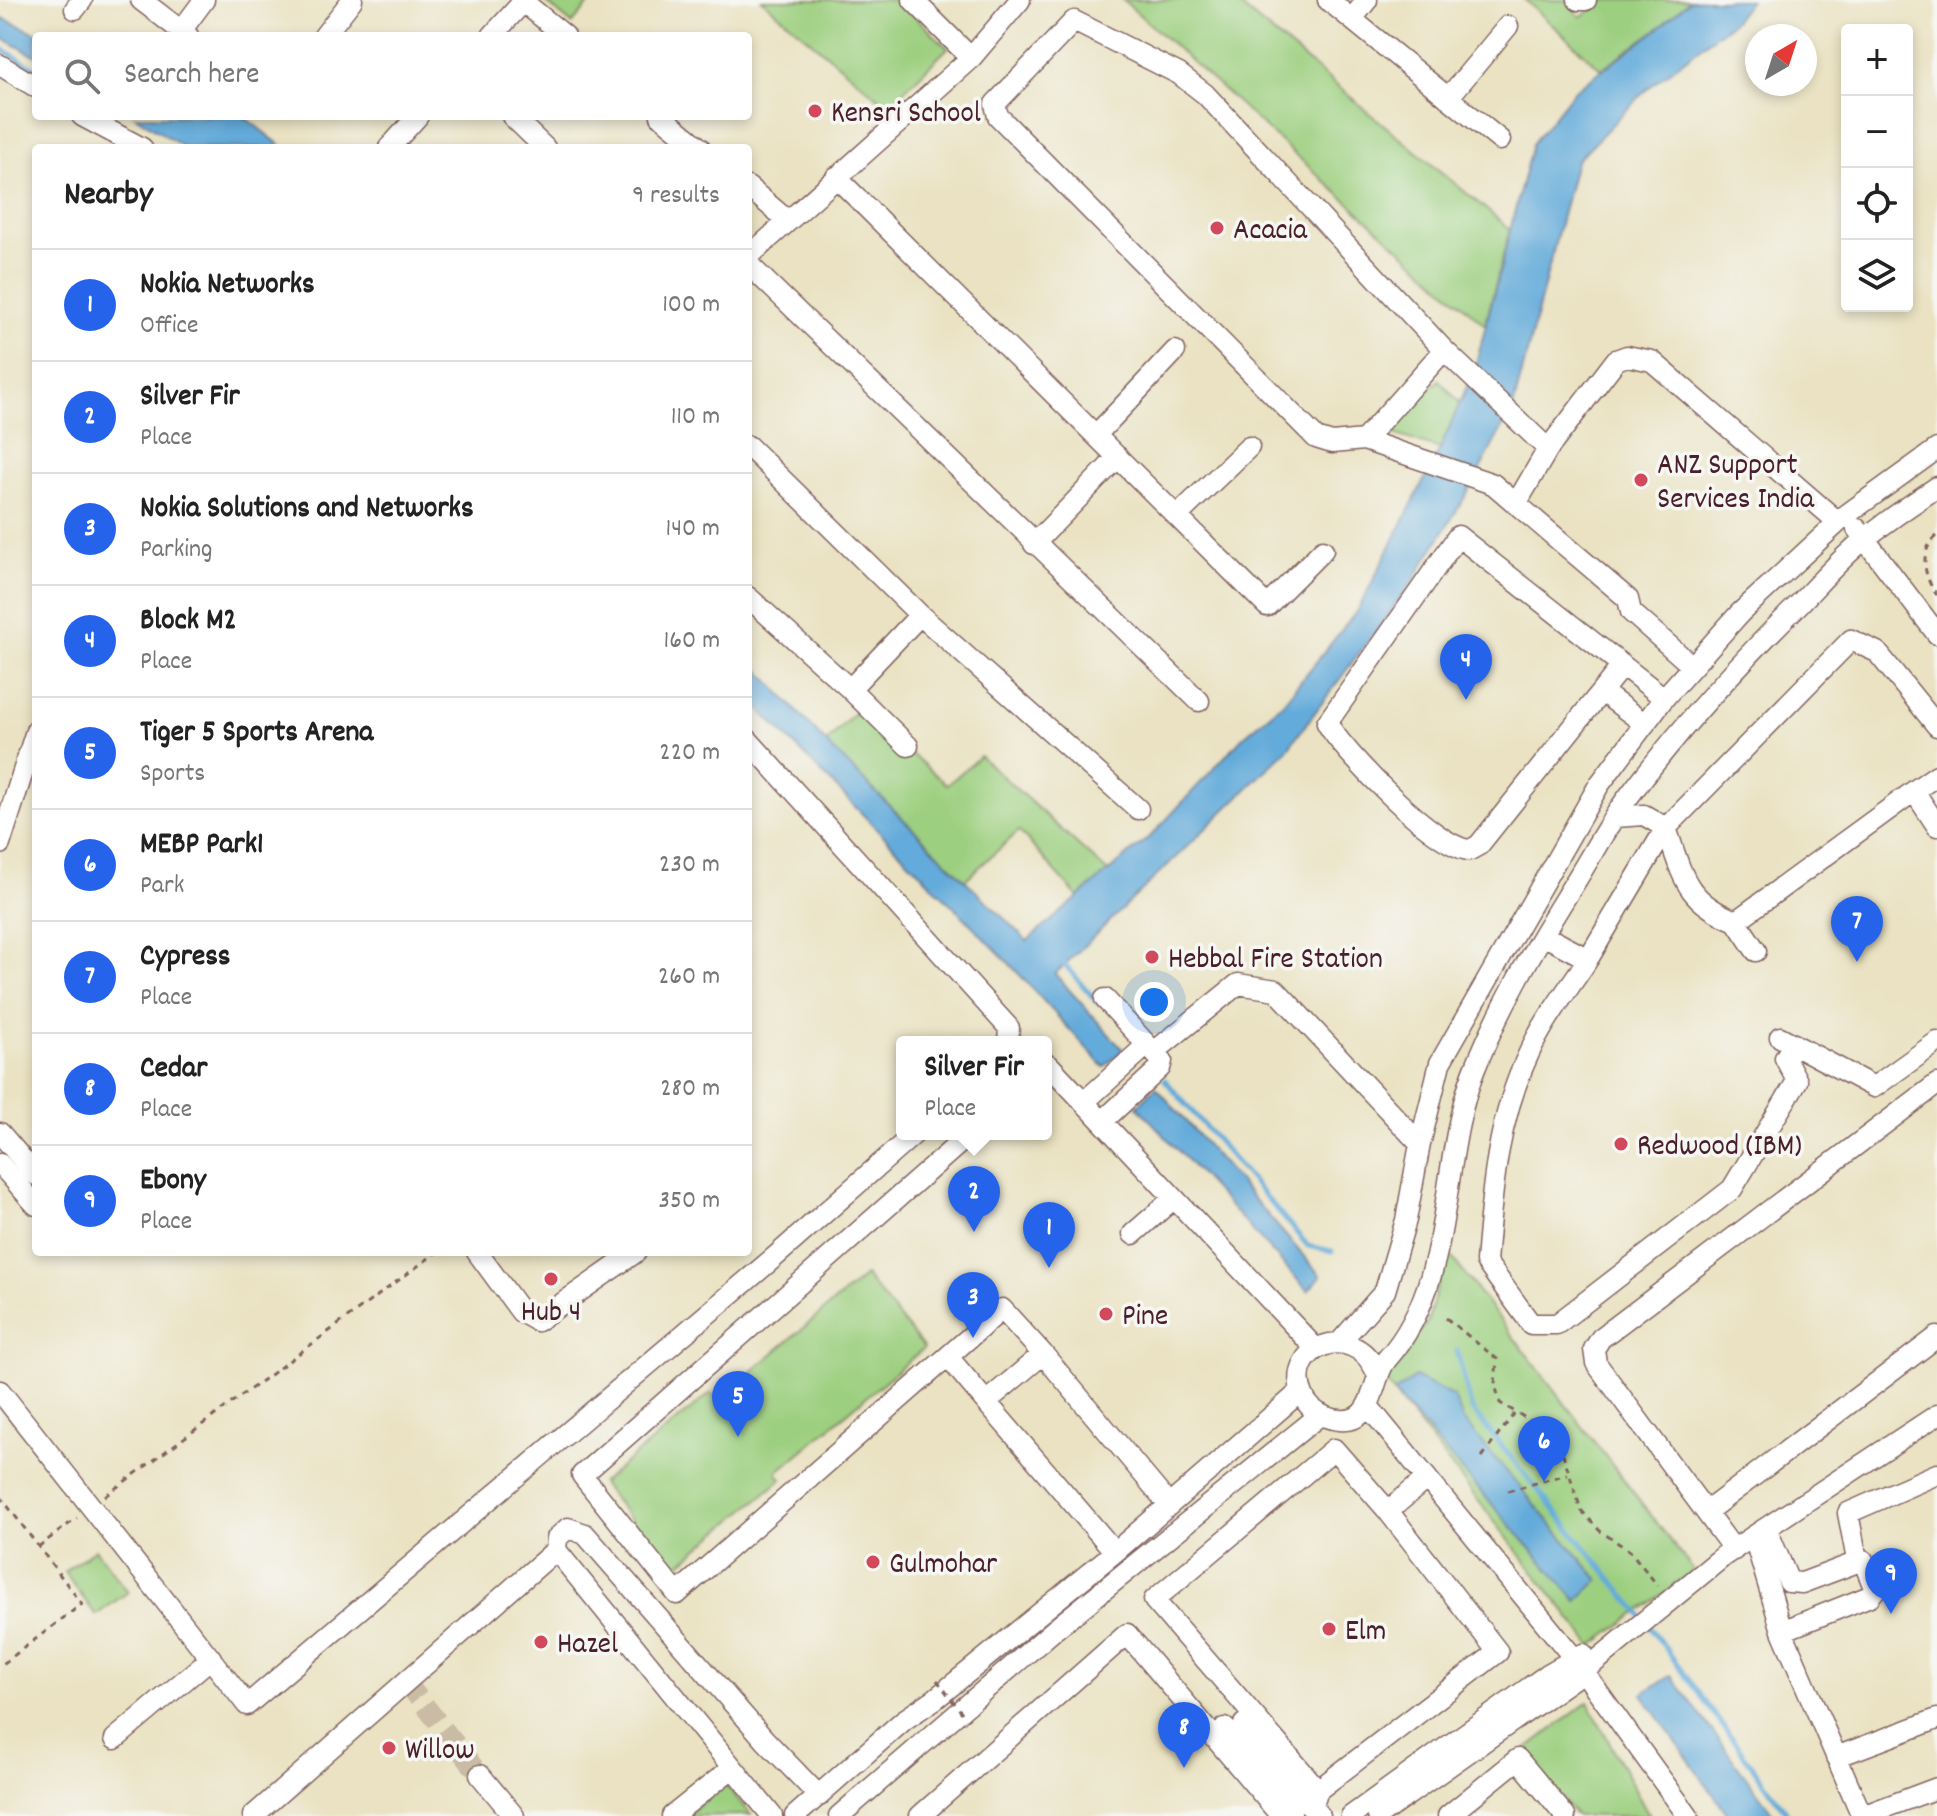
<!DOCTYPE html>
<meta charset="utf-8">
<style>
:root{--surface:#fff;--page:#f6f6f6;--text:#222;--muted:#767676;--line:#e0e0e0;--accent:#2563eb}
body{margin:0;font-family:Dekko,sans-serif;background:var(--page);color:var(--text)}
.controls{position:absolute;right:24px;top:24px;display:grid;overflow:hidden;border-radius:8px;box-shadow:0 4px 12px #0003}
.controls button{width:72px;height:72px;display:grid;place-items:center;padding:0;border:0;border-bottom:2px solid var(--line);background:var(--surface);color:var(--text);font:40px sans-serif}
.compass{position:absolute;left:1745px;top:24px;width:72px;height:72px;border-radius:50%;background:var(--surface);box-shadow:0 4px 12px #0003;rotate:39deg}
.you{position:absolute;left:1154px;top:1002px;width:28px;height:28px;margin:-20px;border:6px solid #fff;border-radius:50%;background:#1a73e8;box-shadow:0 0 0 12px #1a73e833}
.badge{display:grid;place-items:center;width:52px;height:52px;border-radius:50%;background:var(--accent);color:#fff;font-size:26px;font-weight:700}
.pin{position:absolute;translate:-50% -66px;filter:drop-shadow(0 2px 4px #0008)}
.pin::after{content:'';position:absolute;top:42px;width:28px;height:24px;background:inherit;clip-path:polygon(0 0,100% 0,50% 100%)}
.popup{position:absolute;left:896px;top:1036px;width:156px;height:104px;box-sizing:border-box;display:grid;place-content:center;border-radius:8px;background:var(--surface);filter:drop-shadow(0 2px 6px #0005);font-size:26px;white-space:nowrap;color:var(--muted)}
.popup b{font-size:30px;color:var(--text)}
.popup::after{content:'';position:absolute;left:50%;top:100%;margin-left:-16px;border:16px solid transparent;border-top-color:var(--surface)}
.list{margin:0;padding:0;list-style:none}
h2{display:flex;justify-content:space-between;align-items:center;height:104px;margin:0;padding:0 32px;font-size:34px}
h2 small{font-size:26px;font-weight:400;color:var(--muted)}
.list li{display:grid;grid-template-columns:52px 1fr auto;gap:24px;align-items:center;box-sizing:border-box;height:112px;padding:0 32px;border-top:2px solid var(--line)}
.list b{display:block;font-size:30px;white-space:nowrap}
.list p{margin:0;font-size:26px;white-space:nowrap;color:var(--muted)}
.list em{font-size:26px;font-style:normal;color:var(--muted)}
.icon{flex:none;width:44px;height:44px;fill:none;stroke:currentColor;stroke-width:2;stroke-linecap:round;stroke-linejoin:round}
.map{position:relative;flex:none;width:1937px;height:1816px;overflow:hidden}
.search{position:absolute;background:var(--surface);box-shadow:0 4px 12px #0003;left:32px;top:32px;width:720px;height:88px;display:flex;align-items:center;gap:20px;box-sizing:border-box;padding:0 28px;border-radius:8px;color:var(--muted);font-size:30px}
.panel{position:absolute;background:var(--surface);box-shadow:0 4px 12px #0003;left:32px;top:144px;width:720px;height:1112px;border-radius:8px}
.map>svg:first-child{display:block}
.green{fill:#9ccf7f;stroke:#737755;stroke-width:2}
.water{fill:#63abda;stroke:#566582;stroke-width:2}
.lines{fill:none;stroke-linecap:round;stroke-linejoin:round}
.stream{stroke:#63abda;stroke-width:5}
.minor-tunnel{stroke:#cabba4;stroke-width:20;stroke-dasharray:20 10;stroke-linecap:butt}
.minor-casing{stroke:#826360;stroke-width:23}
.path{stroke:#826360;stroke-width:3;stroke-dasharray:6 6;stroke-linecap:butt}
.minor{stroke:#fff;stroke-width:20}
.path-bridge{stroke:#826360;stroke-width:3;stroke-dasharray:6 6;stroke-linecap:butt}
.poi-dot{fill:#d1495b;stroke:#f6f6f2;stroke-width:3}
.labels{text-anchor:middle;stroke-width:7;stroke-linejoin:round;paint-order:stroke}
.poi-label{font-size:30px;fill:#4a1f2b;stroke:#f6f6f2;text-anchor:start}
</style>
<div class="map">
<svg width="1937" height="1816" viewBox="0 0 1937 1816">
<rect width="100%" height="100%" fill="#f6f6f2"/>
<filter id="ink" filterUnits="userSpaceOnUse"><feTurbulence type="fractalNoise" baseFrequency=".0125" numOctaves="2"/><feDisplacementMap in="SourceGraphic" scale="16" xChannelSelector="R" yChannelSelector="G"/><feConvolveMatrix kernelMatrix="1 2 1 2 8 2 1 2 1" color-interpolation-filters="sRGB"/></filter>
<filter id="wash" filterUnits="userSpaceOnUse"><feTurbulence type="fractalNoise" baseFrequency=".006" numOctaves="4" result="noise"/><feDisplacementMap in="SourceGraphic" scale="32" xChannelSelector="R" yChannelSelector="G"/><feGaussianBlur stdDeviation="1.8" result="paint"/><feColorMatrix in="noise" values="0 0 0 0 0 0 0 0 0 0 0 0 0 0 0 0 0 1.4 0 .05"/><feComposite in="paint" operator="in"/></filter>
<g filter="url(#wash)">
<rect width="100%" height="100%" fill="#eae2c2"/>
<path class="green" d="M543,0H593L572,24Z
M762,0H898L948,48L888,106Z
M1123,0H1233L1510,229L1485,325Z
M1525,0H1568L1580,17L1606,0H1690L1658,29L1601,69Z
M1439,380L1460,403L1440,449L1384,431Z
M859,708L947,785L980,756L1108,872L1078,897L1019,831L965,880L826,743Z
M1447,1251L1694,1571L1592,1646L1383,1379L1428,1321Z
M865,1276L924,1348L777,1472L782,1479L672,1570L601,1483L711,1393L718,1400Z
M95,1549L128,1592L96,1615L64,1572Z
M1588,1702L1649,1816H1576L1524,1751Z
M725,1784L751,1815L686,1816Z"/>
<path class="water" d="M1690,0H1750L1735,20L1647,89L1576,161L1513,408L1465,497L1413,581L1286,751L1055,974L1123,1050L1104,1067L1007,961L748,698V658L832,749L1027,941L1154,833L1244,736L1283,703L1358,610L1440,449L1475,368L1532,144L1575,90L1658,29Z
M0,17L43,36H36V56L0,37Z
M135,116H243L284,148H185Z
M1156,1087L1321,1276L1308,1291L1137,1106Z
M1415,1377L1454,1397L1463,1420L1599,1580L1577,1601L1394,1393Z
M1671,1675L1775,1816H1729L1642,1694Z"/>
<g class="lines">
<path class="stream" d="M0,48L36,69
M1061,960L1099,1004
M1165,1080L1308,1246L1332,1251
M1457,1351L1472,1410L1641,1615
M1647,1623L1789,1816"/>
</g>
</g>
<g filter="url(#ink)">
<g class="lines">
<path class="minor-tunnel" d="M406,1682L480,1775"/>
<defs>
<path id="minor" d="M141,0L188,36
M521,0L565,36
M913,0L971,58
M1328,0L1500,140
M1578,0H1586
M75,9L82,0
M1352,19L1367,0
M181,31L204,0
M324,36L352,0
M492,36L523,2
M0,65L36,87
M1448,98L1508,26
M82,116L142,148
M512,116L545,148
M661,116L700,148
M389,148L418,116
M836,177L1267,606L1323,550
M748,187L788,221
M748,257L971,58L1020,0
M748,264L1199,701
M1096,435L1175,351
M1364,440L1444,350
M748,446L920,615L1138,809
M1548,449L1444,350L1205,94L1179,74L1074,21L995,104L998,116L1316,438L1332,443L1364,440L1493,484L1628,599L1631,612L1691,665
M1516,504L1548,449L1616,360L1627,356L1652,361L1838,522
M1177,516L1249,447
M1857,529L1937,634
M1034,544L1118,457
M748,597L850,689L920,615
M1621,667L1479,845L1470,850C1437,849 1344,753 1327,723L1458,536L1664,698
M850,689L908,746
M1602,692L1645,724
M748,740L1009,1028L1008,1042
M1914,791L1937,775
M1615,817L1644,815L1666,828C1683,876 1685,901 1736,921
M0,844L36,731
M1543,935L1588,959C1568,990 1544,1020 1529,1053C1497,1121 1492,1189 1486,1262L1531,1324H1557L1732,1189L1797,1081L1785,1058L1794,1044
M1756,951L1736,921L1914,791L1937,826
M1588,959L1666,828L1851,640L1877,652L1937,726
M1780,1037L1874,1087L1937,1042
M1154,1052L1238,984L1276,990L1420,1144
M1046,1067L1049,1065L1316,1349
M1084,1102L1147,1045
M1103,1121L1160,1068L1162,1061L1105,999
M0,1133L36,1175
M970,1134L582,1475L677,1594L1002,1309L1043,1354
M0,1164L36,1205
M1133,1234L1174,1198
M477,1252L521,1312L537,1321L636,1252
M1340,1342L1385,1291L1406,1220L1420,1144L1440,1063L1599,785L1664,698L1740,613L1846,515L1937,449
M948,1357L986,1402
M1376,1371C1352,1319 1283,1348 1303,1395C1307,1406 1316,1413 1326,1417C1378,1434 1369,1379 1387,1359C1456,1282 1438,1164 1474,1071C1499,1008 1534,948 1570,890C1589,861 1605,828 1626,800C1679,729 1738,664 1801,602C1822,580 1843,556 1867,537C1889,519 1914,503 1937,487
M0,1391L247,1705L777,1255L914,1134
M1368,1406L1573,1657L1688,1816
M1388,1511L1427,1478
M1706,1512L1937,1337
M1767,1530L1789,1582L1802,1583L1863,1560L1875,1590L1870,1596L1782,1631
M1754,1537L1782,1631L1862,1816
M1734,1550L1596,1363L1594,1349L1601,1338L1937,1084
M1115,1552L986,1402L1043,1354L1169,1505
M1857,1560L1848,1513L1937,1474
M1244,1724L1312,1808
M1225,1728L1291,1805V1816
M115,1739L211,1658
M1836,1757L1937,1719
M480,1775L514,1816
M1318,1790L1154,1600L1334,1449L1388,1511L1498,1652L1318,1790L1312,1808L1320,1816
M253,1816L556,1550
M672,1816L731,1769
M772,1816L556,1550L557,1538L568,1528L585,1534L765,1740L819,1796
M795,1816L904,1720L935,1699L1115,1552L1301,1391
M839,1816L1054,1630L1320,1415
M920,1816L1127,1634L1281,1816
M1351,1816L1548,1674L1583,1654
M1378,1816L1584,1671L1725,1555L1937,1415
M1448,1816L1518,1759L1565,1816
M1862,1816L1937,1788"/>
</defs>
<use href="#minor" class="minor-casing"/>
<path class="path" d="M1937,536C1918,551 1924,578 1937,595
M1446,1318L1497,1359L1495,1384L1500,1403L1546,1430L1562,1451L1581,1510L1600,1531L1630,1551L1658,1586
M1482,1457L1514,1414
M1508,1491L1567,1474
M0,1496L82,1604L0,1666
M105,1496L437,1252
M38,1547L77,1518"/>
<use href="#minor" class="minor"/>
<path class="path-bridge" d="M937,1680L962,1713"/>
</g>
</g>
<g class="poi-dot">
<circle cx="815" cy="111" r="8"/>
<circle cx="1217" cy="228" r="8"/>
<circle cx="1641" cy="480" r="8"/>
<circle cx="1152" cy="957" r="8"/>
<circle cx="1621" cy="1144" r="8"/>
<circle cx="551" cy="1279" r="8"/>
<circle cx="1106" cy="1314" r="8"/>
<circle cx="873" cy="1562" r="8"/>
<circle cx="1329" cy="1629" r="8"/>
<circle cx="541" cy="1642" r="8"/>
<circle cx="389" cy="1748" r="8"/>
</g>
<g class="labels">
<g class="poi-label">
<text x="831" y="121">Kensri School</text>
<text x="1233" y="238">Acacia</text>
<text x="1657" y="473">ANZ Support<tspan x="1657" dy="34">Services India</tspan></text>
<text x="1168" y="967">Hebbal Fire Station</text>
<text x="1637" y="1154">Redwood (IBM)</text>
<text x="551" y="1320" text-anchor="middle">Hub 4</text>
<text x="1122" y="1324">Pine</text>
<text x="889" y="1572">Gulmohar</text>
<text x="1345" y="1639">Elm</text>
<text x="557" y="1652">Hazel</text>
<text x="405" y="1758">Willow</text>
</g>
</g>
</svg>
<div class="controls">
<button>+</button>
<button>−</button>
<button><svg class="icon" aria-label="locate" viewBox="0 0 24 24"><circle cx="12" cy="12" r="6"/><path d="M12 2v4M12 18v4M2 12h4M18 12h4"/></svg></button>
<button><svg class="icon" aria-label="layers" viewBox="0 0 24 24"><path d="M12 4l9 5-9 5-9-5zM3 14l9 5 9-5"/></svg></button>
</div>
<svg class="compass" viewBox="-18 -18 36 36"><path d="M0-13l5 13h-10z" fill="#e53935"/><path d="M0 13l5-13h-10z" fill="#767676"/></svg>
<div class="you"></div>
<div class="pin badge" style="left:1049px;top:1268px">1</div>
<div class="pin badge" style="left:974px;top:1232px">2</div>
<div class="popup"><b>Silver Fir</b>Place</div>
<div class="pin badge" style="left:973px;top:1338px">3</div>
<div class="pin badge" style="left:1466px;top:700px">4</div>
<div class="pin badge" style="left:738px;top:1437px">5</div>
<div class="pin badge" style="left:1544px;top:1482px">6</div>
<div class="pin badge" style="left:1857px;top:962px">7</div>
<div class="pin badge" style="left:1184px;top:1768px">8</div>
<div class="pin badge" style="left:1891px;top:1614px">9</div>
<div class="search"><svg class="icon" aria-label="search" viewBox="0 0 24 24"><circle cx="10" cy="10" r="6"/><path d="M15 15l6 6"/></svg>Search here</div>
<section class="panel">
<h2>Nearby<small>9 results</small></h2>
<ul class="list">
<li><span class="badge">1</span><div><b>Nokia Networks</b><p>Office</p></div><em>100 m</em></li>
<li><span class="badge">2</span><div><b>Silver Fir</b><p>Place</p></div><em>110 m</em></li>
<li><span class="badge">3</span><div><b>Nokia Solutions and Networks</b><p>Parking</p></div><em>140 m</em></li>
<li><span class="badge">4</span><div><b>Block M2</b><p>Place</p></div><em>160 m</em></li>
<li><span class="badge">5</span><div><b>Tiger 5 Sports Arena</b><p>Sports</p></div><em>220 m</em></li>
<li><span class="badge">6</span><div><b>MEBP Park1</b><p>Park</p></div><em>230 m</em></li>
<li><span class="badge">7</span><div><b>Cypress</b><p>Place</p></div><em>260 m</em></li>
<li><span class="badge">8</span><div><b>Cedar</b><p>Place</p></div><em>280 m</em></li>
<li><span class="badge">9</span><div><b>Ebony</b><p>Place</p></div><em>350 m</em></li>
</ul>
</section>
</div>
